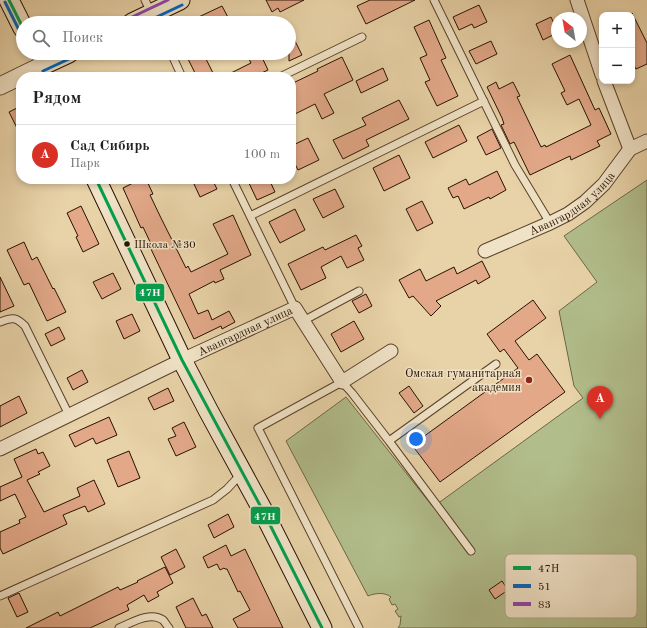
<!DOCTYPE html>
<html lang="ru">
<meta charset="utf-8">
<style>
:root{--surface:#fff;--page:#f2f2f2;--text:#222;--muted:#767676;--line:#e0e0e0;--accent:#d93025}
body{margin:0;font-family:"Old Standard TT",serif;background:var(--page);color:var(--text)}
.controls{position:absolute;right:12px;top:12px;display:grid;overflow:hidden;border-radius:8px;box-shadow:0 2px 6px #0003}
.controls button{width:36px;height:36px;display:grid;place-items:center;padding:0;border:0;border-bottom:1px solid var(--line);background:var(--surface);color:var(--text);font:20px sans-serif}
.compass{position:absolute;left:551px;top:12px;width:36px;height:36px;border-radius:50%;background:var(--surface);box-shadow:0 2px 6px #0003;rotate:329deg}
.you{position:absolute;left:416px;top:439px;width:14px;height:14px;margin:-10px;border:3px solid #fff;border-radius:50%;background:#1a73e8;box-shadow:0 0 0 6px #1a73e833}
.badge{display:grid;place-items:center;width:26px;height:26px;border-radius:50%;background:var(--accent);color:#fff;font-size:13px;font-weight:700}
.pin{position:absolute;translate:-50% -33px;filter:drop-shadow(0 1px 2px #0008)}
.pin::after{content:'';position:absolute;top:21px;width:14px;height:12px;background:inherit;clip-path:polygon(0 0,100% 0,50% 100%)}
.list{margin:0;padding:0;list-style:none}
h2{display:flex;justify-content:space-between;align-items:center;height:52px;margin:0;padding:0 16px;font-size:17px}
h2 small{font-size:13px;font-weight:400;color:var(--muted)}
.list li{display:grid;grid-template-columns:26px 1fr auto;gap:12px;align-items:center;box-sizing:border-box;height:60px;padding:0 16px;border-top:1px solid var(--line)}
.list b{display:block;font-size:15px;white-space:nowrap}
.list p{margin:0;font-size:13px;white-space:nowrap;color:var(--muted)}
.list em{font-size:13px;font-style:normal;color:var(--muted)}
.icon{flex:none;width:22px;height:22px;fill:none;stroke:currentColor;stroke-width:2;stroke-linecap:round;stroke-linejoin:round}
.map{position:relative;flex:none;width:647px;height:628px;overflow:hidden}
.search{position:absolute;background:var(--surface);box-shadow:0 2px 6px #0003;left:16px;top:16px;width:280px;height:44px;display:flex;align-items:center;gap:10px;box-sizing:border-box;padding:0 14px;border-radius:22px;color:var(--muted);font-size:15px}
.panel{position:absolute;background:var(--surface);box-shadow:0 2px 6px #0003;left:16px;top:72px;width:280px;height:112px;border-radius:16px}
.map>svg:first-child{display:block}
.green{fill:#b1bd8b;stroke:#6c6746}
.building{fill:#e2a888;stroke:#281100}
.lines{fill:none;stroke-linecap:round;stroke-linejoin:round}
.service-casing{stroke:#58412a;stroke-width:9}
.minor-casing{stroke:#58412a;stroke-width:15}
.tertiary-casing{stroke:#58412a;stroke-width:19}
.secondary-casing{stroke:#281100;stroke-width:21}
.service{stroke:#f0e2c6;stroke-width:7}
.minor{stroke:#f0e2c6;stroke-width:13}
.tertiary{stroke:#f0e2c6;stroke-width:17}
.secondary{stroke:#f0e2c6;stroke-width:19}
.bus-1-casing{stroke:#f0e2c6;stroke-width:6}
.bus-2-casing{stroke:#f0e2c6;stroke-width:6}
.bus-3-casing{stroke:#f0e2c6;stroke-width:6}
.bus-1{stroke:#029f4d;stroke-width:3}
.bus-2{stroke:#0065bd;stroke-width:3}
.bus-3{stroke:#8e44ad;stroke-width:3}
.bus-dot{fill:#281100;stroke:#f0e2c6;stroke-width:1.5}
.poi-dot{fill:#8f2418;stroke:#f0e2c6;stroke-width:1.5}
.labels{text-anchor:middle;stroke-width:3;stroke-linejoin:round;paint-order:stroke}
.bus-label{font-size:11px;fill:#281100;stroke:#f0e2c6;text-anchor:start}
.street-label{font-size:12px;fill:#281100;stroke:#f0e2c6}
.poi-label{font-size:12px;fill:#281100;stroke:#f0e2c6;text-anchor:end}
.key{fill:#f0e2c6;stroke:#b4a38b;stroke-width:1}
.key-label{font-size:11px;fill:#281100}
.line-badge{stroke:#f0e2c6;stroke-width:1.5}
.badge-label{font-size:11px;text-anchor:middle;font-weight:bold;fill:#fff}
</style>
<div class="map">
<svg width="647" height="628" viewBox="0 0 647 628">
<rect width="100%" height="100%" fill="#e8d2a7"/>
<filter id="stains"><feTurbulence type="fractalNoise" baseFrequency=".005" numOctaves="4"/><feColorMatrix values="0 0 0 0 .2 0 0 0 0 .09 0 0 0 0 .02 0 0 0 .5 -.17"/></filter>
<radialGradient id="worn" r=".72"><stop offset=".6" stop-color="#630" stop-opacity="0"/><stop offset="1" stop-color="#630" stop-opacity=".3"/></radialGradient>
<path class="green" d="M647,180V628H398L400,625L401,616L399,617L395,611L398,609L395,604L392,605L389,599L391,597C385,592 375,593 368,596L286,441L346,397L433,507L583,398L574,386L559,311L597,282L564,236Z"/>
<path class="building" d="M266,0H304L280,12L278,8L272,12Z
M370,0H415L366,24L357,6Z
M479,5L487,22L474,28L472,24L459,30L453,17Z
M222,6L231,23H186Z
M632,13L647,43V64L636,69L632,62Z
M551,17L557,30V33L543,40L536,24Z
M429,20L446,58L441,60L458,96L437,106L425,82L430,80L420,58L427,55L414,27Z
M289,29L302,55L289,61Z
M491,41L497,54L476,64L469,51Z
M185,53H203L215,77H197Z
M246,53H260L268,70L253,77H223L251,63Z
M570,55L595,110L599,108L611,134L597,141L600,146L571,160L570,156L530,175L514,142L510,144L501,125L504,124L502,118L487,87L496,82L499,89L513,82L520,96L517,97L541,147L545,145L546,147L591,125L579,99L567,105L561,93L565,91L552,64Z
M342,57L353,80L324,94L334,113L322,119L315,104L295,114L291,106V84L318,71L317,69Z
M383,68L388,80L361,93L356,81Z
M399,100L409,119L366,140L369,146L343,159L333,140L366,125L362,118Z
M21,106V136L9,112Z
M459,125L467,141L433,158L425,142Z
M492,129L501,148L486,155L477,137Z
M308,138L319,160L298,170L291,156V146Z
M399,155L410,178L384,191L373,168Z
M497,171L506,190L490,199L489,197L464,209L458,196L453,198L448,188L466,179L469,185Z
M141,179H146L153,194L150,195L161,218L186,268L188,266L191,272L228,254L213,224L233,215L251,255L220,270L224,279L215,283L214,281L189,294L198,314L208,310L212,320L229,311L235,322L222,329L221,326L194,339L150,247L152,246L143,227L141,228L123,188Z
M203,179H212L217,189L200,197L194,184Z
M247,179H269L275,192L257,200Z
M335,189L344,207L323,218L313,199Z
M422,201L433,223L417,231L406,209Z
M81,206L99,244L83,252L76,237L78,236L67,213Z
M295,209L305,230L280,243L269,222Z
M356,235L362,246L358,248L364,260L347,268L341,256L321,267L326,278L301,290L288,264L323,247L325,250Z
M24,242L32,260L37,257L53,289L54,288L66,312L47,321L29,283L24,285L7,250Z
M482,261L490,277L478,284L476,280L436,301L441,306L431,316L413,296L409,298L399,280L420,269L426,281L454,267L457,274Z
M113,273L121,289L102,299L93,282Z
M0,277L14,306L0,312Z
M366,294L372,306L359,313L352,301Z
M533,300L546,318L515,341L529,360L537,354L565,392L440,482L412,445L518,368L504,349L500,352L487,334Z
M132,314L140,331L124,339L116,321Z
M354,321L364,339L341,352L331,334Z
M59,327L65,339L51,346L45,334Z
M82,370L88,382L73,390L67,378Z
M409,386L423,406L414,413L399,393Z
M168,388L174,401L154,410L148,398Z
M19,396L27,413L0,427V406Z
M109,417L117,435L96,444L93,438L75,447L69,435Z
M184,422L196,447L176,456L168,439L176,436L172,428Z
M36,449L38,454L43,452L50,466L38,472L40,474L27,480L44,512L80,496L77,488L94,480L105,504L88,512L85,506L63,515L67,524L3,554L0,548V532L20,523L19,520L26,517L15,494L0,501V487L22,477L14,459Z
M129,451L140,478L118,487L107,460Z
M228,514L234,527L214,538L208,525Z
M226,545L231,556L245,549L283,628H238L233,619L250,610L240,591L238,592L227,569H225L224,568L220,570L217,564L208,568L203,557Z
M176,549L185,567L170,575L161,557Z
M165,567L173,583L157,592L159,596L148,602L144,595L127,605L129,610L90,628H26L58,612L60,616L118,587L120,590L138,582L137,581Z
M502,581L508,590L495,599L489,590Z
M19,593L28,612L17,617L8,598Z
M193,598L202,616L206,614L213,628H186L176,607Z"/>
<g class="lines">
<defs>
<path id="service" d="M145,0L156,23
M434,0L515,165L550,223
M171,53L182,77
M280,77L362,37
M232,179L295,308
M250,216L484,101
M303,321L359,291
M0,322C12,317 16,317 25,326L69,415
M471,551L389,441L496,364
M0,596L213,500L227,489L241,474
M119,628C131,623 150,611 163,620C165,622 167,626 169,628
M359,628L258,428L342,382L352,393L389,441"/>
<g id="minor">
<path d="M577,0L602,75"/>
<path d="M604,81L630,149"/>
<path id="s1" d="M485,251L550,223L568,214L585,202L604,184L630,149L647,141"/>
<path id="s2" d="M0,449L182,360L295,308L342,382L391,351"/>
</g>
<path id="tertiary" d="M0,86L41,66"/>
<path id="secondary" d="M9,0L23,28
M132,23L180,0
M41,66L69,53
M96,179L182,360L208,410L262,509L322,628"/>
</defs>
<use href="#service" class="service-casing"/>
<use href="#minor" class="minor-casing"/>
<use href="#tertiary" class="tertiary-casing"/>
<use href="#secondary" class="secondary-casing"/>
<use href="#service" class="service"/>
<use href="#minor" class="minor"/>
<use href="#tertiary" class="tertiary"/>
<use href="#secondary" class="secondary"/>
<defs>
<path id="bus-1" d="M9,0L23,28
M96,179L182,360L262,509L322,628"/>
<path id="bus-2" d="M5,2L19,30
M144,23L182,5
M43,71L71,58"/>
<path id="bus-3" d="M130,18L168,0"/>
</defs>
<use href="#bus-1" class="bus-1-casing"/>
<use href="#bus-2" class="bus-2-casing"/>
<use href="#bus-3" class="bus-3-casing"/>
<use href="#bus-1" class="bus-1"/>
<use href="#bus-2" class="bus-2"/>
<use href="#bus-3" class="bus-3"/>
</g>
<circle class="bus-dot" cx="127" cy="244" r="3.5"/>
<circle class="poi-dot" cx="529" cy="380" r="4"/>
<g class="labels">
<g class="bus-label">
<text x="134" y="248">Школа №30</text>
</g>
<g class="street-label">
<text dy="4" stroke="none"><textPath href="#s1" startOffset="100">Авангардная улица</textPath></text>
<text dy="4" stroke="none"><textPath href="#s2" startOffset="272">Авангардная улица</textPath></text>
</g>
<g class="poi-label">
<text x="521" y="377">Омская гуманитарная<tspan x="521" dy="14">академия</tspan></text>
</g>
</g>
<rect x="505" y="554" width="132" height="64" rx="6" class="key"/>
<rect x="513" y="566" width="18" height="4" fill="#029f4d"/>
<rect x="513" y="584" width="18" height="4" fill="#0065bd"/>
<rect x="513" y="602" width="18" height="4" fill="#8e44ad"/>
<g class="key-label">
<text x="538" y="572">47Н</text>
<text x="538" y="590">51</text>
<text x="538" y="608">83</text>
</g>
<g class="line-badge">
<rect x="135" y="283" width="30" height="19" rx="4" fill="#029f4d"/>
<rect x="250" y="506" width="31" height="19" rx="4" fill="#029f4d"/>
</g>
<g class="badge-label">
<text x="150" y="296">47Н</text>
<text x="265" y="520">47Н</text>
</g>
<rect width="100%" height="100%" filter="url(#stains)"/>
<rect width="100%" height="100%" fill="url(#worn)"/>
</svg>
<div class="controls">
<button>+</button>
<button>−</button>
</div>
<svg class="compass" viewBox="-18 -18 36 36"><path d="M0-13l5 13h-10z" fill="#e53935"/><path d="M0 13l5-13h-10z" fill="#767676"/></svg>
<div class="you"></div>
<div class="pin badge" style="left:600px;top:419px">A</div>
<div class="search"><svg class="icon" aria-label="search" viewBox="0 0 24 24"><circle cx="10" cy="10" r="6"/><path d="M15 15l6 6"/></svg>Поиск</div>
<section class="panel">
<h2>Рядом<small></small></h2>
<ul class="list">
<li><span class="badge">A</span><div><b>Сад Сибирь</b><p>Парк</p></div><em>100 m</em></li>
</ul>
</section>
</div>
